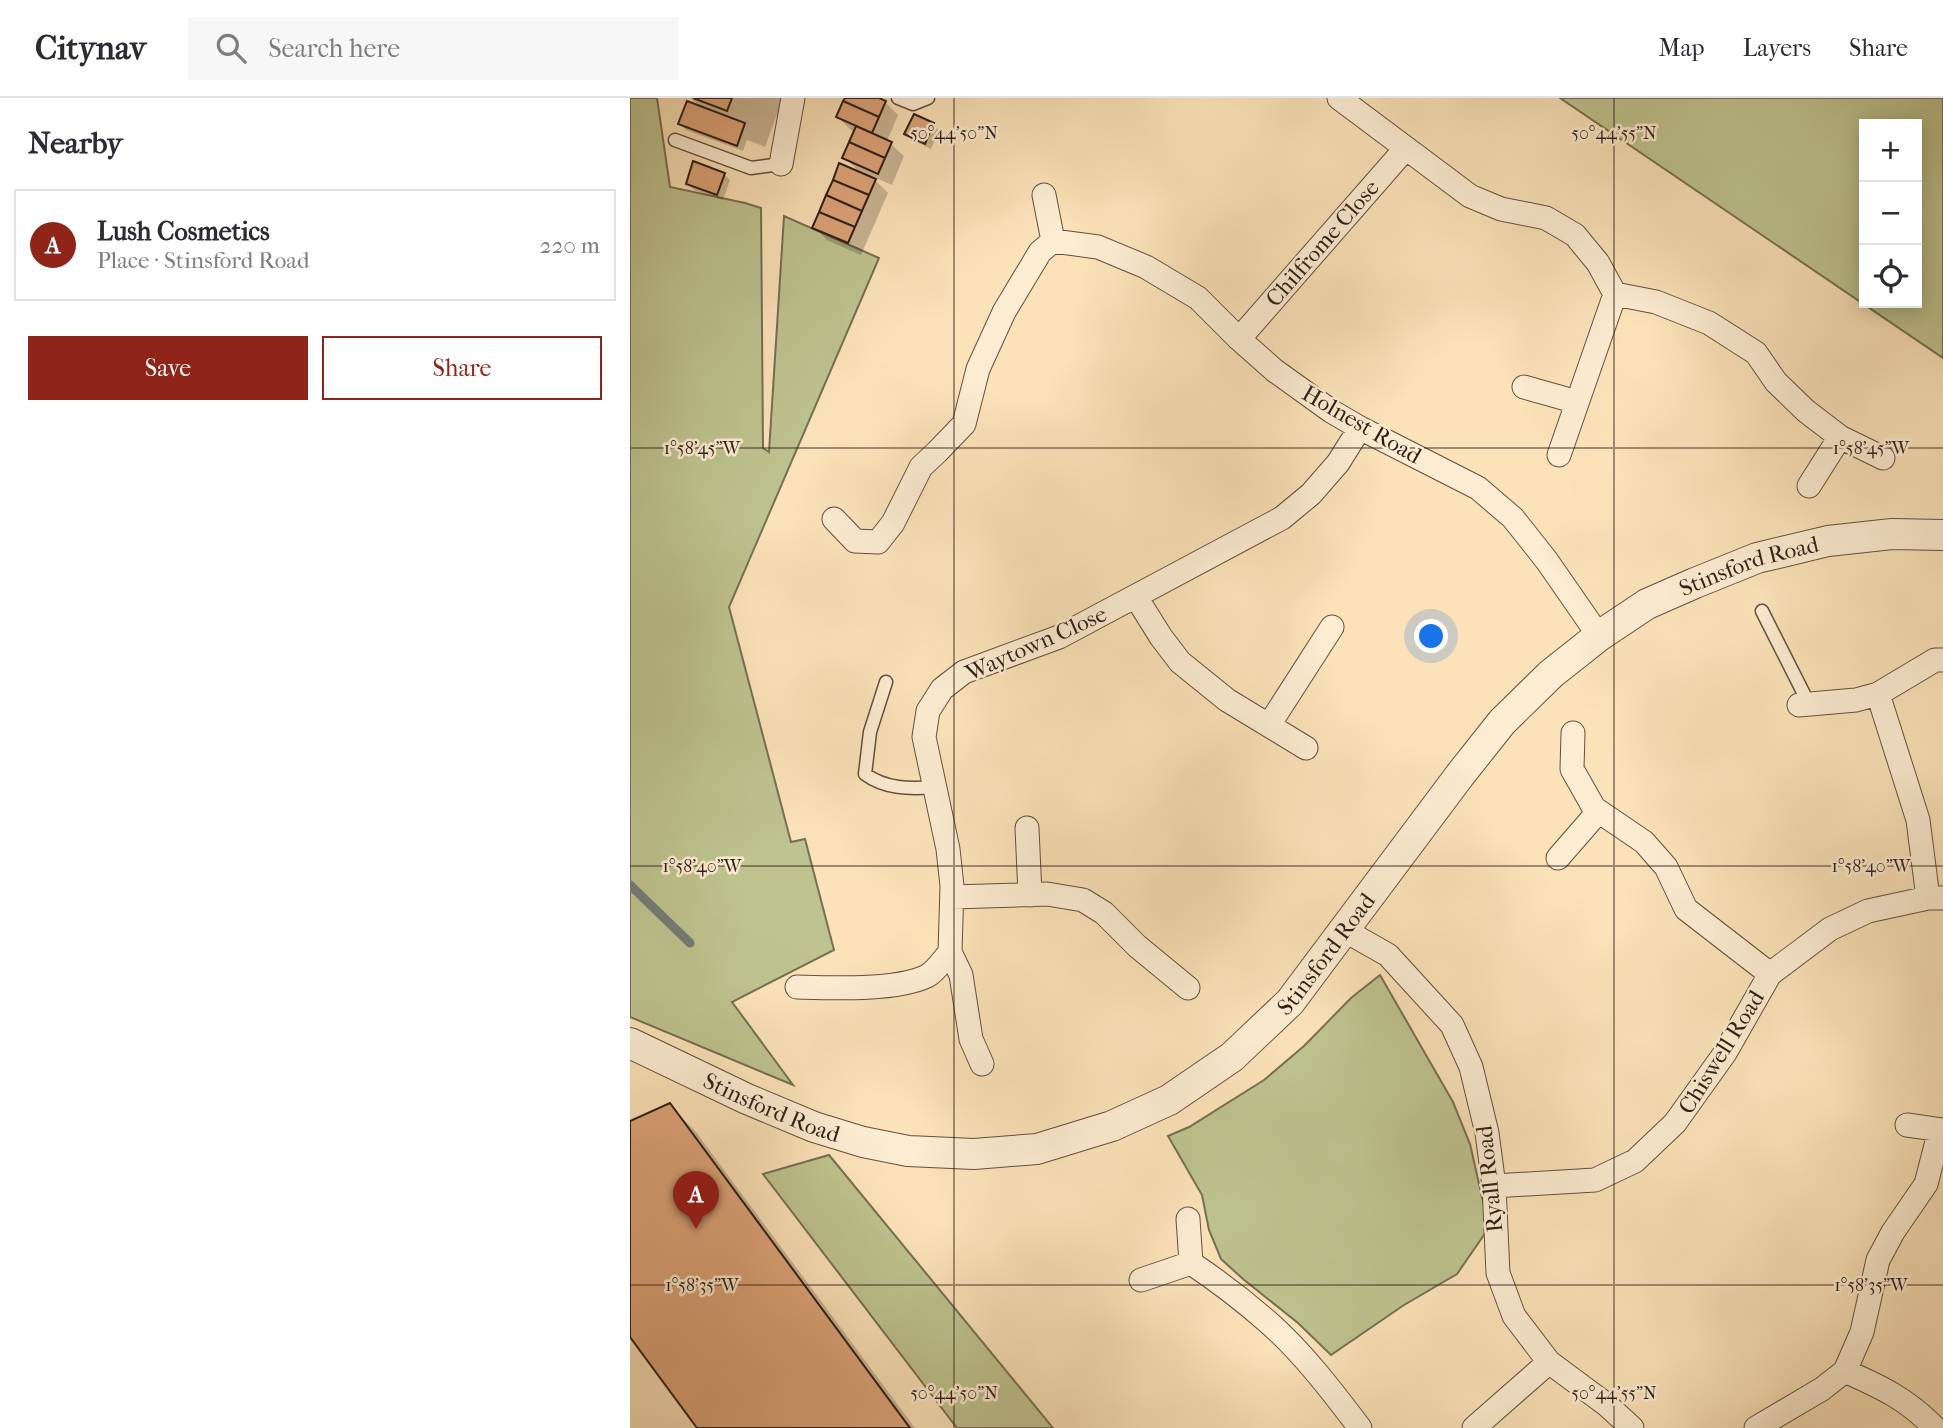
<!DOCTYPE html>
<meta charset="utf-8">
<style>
:root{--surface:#fff;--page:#f7f7f7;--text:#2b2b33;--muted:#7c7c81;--line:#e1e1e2;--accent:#8f2418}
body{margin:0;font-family:"IM FELL French Canon",serif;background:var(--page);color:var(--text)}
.controls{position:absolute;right:21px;top:21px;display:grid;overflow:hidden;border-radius:0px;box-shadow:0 4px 18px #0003}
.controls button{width:63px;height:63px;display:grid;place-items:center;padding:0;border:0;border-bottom:2px solid var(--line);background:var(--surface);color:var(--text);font:35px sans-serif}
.you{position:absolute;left:802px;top:539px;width:24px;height:24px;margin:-18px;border:5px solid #fff;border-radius:50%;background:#1a73e8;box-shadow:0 0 0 10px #1a73e833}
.badge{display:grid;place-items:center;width:46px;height:46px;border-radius:50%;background:var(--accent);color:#fff;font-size:23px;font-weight:700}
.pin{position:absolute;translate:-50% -58px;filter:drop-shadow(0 2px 4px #0008)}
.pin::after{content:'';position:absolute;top:37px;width:24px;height:21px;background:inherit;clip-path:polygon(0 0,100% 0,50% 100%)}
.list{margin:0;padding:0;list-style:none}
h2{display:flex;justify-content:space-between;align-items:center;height:91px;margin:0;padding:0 28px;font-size:30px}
h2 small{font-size:23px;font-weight:400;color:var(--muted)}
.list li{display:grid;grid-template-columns:46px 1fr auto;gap:21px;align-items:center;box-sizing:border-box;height:112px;margin:0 14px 14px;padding:0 14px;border:2px solid var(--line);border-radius:0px}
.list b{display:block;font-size:26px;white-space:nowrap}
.list p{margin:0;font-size:23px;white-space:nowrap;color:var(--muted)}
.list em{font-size:23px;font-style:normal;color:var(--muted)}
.actions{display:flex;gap:14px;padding:21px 28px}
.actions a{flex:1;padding:16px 0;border:2px solid var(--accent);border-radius:0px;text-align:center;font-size:24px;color:var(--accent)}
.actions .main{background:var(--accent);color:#fff}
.icon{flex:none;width:38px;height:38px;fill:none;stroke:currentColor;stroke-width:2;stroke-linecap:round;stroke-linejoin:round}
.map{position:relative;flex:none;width:1313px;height:1330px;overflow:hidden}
header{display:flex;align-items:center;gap:42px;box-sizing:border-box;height:98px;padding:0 35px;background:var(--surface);border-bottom:2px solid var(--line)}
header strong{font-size:33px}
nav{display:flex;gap:38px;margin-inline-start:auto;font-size:24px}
.search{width:490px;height:63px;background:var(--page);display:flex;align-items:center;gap:18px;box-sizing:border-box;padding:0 24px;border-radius:0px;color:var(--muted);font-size:26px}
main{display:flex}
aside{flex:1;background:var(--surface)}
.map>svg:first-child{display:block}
.green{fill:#bec38f;stroke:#777052;stroke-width:2;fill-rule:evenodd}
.shadow{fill:#0003}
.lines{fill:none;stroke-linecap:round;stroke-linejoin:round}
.stream{stroke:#747d77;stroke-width:9}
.building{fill:#dca479;stroke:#301e16;stroke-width:2}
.service-casing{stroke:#634f3e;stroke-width:15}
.minor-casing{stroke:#634f3e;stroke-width:25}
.tertiary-casing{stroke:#634f3e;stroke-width:32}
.service{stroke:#fcecd1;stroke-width:12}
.minor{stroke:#fcecd1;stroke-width:23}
.tertiary{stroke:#fcecd1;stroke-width:30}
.ticks{fill:none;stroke:#301e16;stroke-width:2;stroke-opacity:0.45}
.labels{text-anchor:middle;stroke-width:5;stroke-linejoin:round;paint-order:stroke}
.street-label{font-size:23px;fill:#301e16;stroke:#fcecd1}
.ticks-label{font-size:18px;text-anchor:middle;fill:#301e16;stroke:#fcecd1;stroke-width:5;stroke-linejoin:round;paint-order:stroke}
</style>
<header>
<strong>Citynav</strong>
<div class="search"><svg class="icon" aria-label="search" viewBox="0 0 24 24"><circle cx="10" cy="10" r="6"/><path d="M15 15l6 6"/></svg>Search here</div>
<nav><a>Map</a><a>Layers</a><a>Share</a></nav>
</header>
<main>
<aside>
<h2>Nearby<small></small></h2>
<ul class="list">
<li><span class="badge">A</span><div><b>Lush Cosmetics</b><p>Place · Stinsford Road</p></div><em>220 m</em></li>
</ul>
<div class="actions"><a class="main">Save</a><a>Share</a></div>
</aside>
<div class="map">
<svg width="1313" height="1330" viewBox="0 0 1313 1330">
<rect width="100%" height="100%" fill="#fbe2b8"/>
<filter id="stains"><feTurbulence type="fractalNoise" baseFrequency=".00286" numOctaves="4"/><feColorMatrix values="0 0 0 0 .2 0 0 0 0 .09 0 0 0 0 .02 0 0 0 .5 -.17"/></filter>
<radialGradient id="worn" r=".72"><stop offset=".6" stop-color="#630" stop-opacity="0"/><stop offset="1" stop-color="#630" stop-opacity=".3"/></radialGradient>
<path class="green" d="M0,0H27L40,89L115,105L131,110L133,350L139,354L154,118L249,160L99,509L161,744L175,741L204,852L102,904L163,987L0,919Z
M930,0H1313V260ZM1234,26H1287V205H1234Z
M750,877L823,1004L840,1046L854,1108L856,1134L827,1176L774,1207L701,1257L668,1225L613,1181L591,1161L579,1132L572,1097L538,1038L559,1029L634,982L674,948L721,900Z
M199,1057L423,1330H327L133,1076Z"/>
<path class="shadow" d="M61,0H153L135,49L117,42L113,53L56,32L50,26L72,11Z
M216,0H245L255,4L268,17L257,43L274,58L262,87L241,78L258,95L231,157L197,142L184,129L231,76L214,59L225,34L221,32L208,19Z
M303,27L309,33L301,51L282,42L276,36Z
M94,76L100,82L93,102L64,92L58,86Z
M40,1007L66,1034L285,1330H69L0,1236V1025Z"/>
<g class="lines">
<path class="stream" d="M0,787L60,845"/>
</g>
<path class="building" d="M63,0H102L97,13Z
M215,0H249L256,3L249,19L213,3Z
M57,3L115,25L107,48L48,26Z
M213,3L249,19L242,35L206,19Z
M284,16L304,25L295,46L274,36Z
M226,28L262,44L255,60L219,44Z
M219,44L255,60L248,76L212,60Z
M63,63L95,75L87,97L56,86Z
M209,65L246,81L239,97L203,82Z
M203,82L239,97L232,113L196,97Z
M196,97L232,113L225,129L189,114Z
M189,114L225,129L218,145L182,130Z
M40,1005L280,1330H67L0,1239V1023Z"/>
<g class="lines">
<defs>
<path id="service" d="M268,0L283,6L298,0
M45,42L121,70L151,66
M1132,513L1179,606
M256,584L240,634L235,676C255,691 280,691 304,689"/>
<path id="minor" d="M709,0L840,98L871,111L916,120L945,137L968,165L985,196L1026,204L1079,225L1126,255L1146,284L1176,313L1210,339L1253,360
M151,66L163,0
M414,97L423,143
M609,241L776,50
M894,289L947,304
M929,357L985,196
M1179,388L1210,339
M204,421L225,443L248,444L263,425L291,369L307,354L334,326L348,271L374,214L410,154L423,143L468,149L516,169L568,200L609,241L644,272L701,313L730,330L848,390L883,420L917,463L969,538
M506,499L531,539L550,564L597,602L676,650
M1248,596L1288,722L1298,800
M1169,607L1226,602L1248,596L1305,562H1313
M639,627L702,529
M943,635L942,671L964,710L1014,744L1036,769L1056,811L1140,876
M397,730L400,797
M928,760L968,714
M322,799L417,796L453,802L474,815L507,848L558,890
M714,832L758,857L822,927L841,969L857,1035L864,1088L868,1175L884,1218L919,1264L977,1307L1002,1330
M167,889C202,890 266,893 297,878C306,873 313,862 320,854
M352,966L341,941L331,877L320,854L322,788L318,751L294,639L298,613L312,591L334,574L429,539L652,420L681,396L708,365L730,330
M1277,1027L1313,1032
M864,1088L965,1082L1005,1063L1045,1025L1095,955L1140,876L1200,831L1238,813L1298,800H1313
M558,1121L561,1165
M511,1182L561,1165C588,1183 614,1203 638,1224C673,1255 702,1293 730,1330
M1215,1273C1251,1289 1277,1301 1305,1330
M844,1330L919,1264
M1126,1330L1192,1291L1215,1273L1232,1234L1248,1162L1263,1134L1296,1086L1310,1032"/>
<g id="tertiary">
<path id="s1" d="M0,945L117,1001L184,1029L233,1044L278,1053L344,1056L407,1051L482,1028L539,1002L602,959L660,904L830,677L872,624L921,576L969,538L1017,506L1065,485L1127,460L1198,443L1262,436L1313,437"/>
</g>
</defs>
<use href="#service" class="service-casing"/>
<use href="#minor" class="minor-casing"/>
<use href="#tertiary" class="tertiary-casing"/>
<use href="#service" class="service"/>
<use href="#minor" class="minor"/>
<use href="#tertiary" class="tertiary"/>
</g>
<path class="ticks" d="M324,0V1330M984,0V1330M0,350H1313M0,768H1313M0,1187H1313"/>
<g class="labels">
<g class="street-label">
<text transform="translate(692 145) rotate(-49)" y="8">Chilfrome Close</text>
<text transform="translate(732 326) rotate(30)" y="8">Holnest Road</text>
<text dy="8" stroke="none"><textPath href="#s1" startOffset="1374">Stinsford Road</textPath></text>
<text transform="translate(406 545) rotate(-24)" y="8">Waytown Close</text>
<text dy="8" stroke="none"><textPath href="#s1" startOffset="786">Stinsford Road</textPath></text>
<text transform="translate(1091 954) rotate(-58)" y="8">Chiswell Road</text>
<text dy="8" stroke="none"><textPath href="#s1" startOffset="156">Stinsford Road</textPath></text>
<text transform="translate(859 1081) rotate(-96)" y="8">Ryall Road</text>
</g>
</g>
<g class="ticks-label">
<text x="324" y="41">50°44'50"N</text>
<text x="984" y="41">50°44'55"N</text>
<text x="1241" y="356">1°58'45"W</text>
<text x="72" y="356">1°58'45"W</text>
<text x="1241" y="774">1°58'40"W</text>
<text x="72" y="774">1°58'40"W</text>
<text x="1241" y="1193">1°58'35"W</text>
<text x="72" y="1193">1°58'35"W</text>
<text x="324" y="1301">50°44'50"N</text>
<text x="984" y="1301">50°44'55"N</text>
</g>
<rect width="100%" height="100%" filter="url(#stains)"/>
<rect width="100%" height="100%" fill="url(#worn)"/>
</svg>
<div class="controls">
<button>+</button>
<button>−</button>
<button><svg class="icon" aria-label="locate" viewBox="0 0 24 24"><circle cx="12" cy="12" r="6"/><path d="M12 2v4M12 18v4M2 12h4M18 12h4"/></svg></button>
</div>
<div class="you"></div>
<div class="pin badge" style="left:66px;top:1131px">A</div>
</div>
</main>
